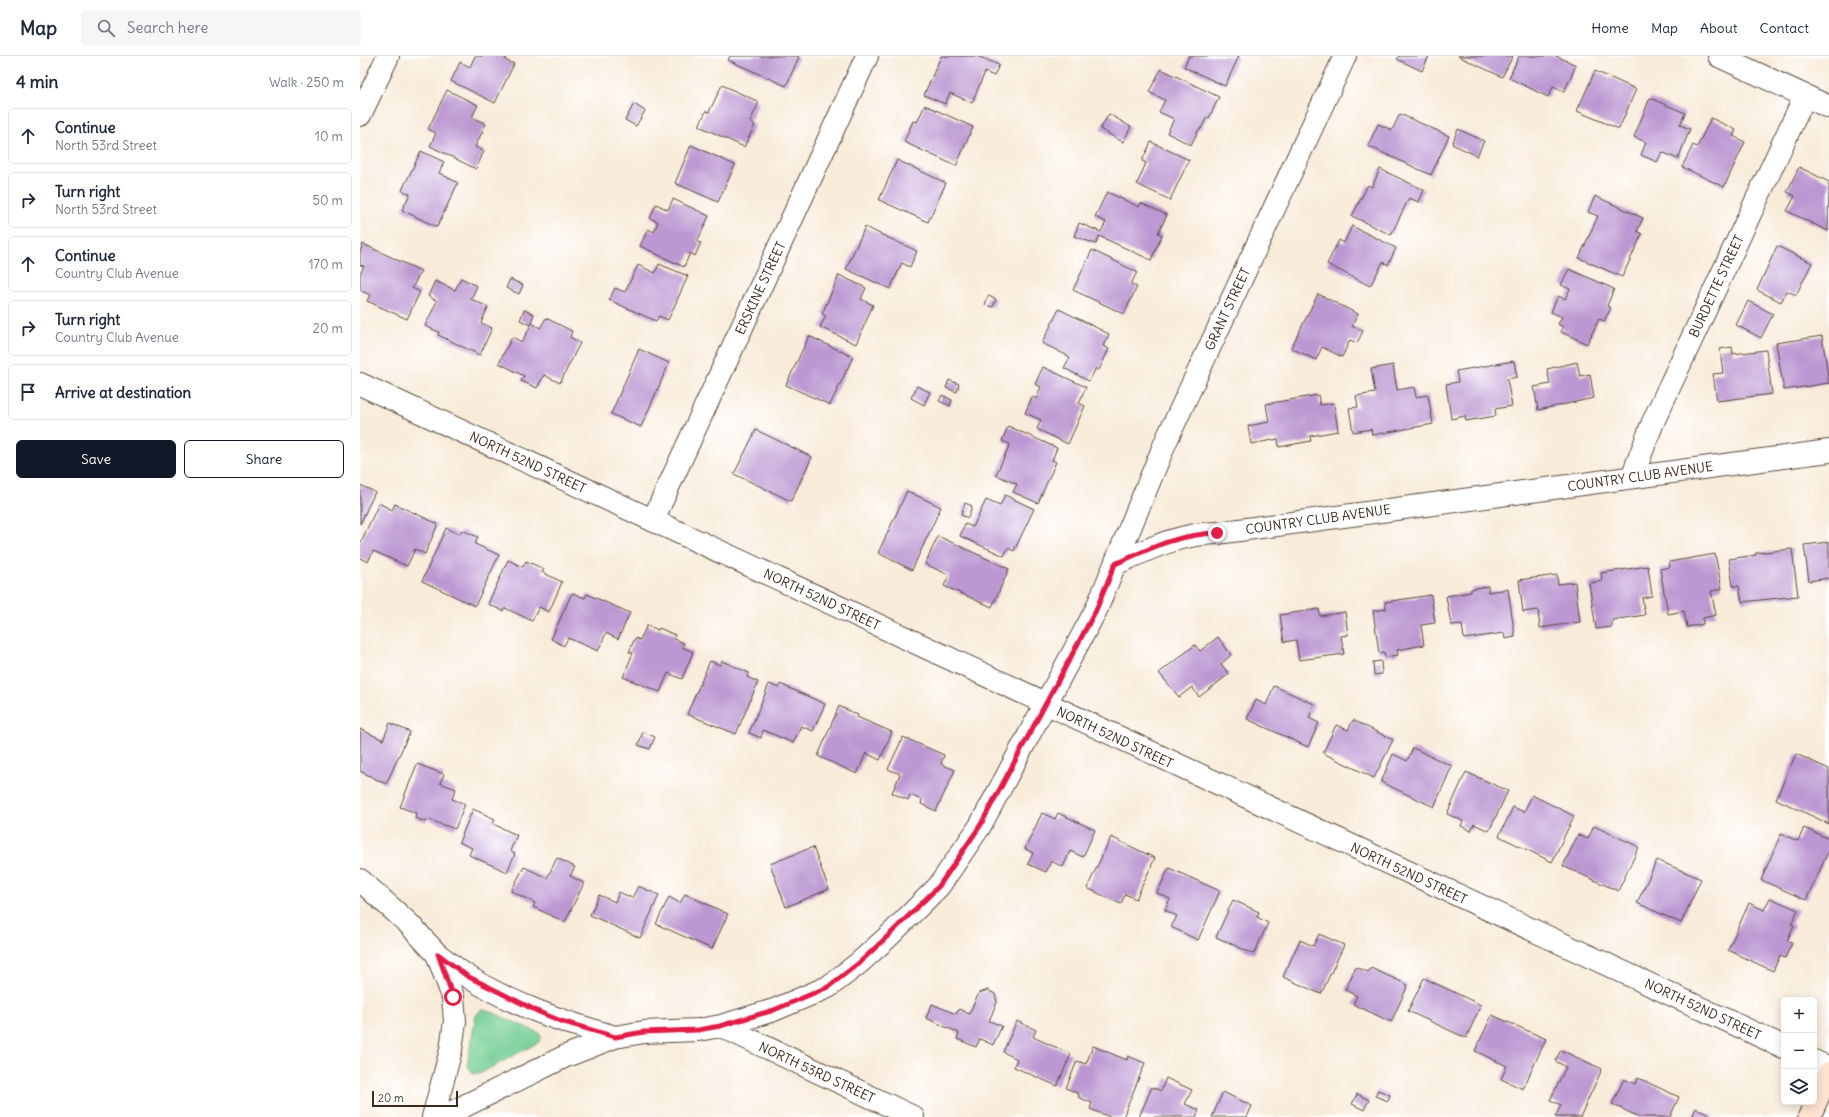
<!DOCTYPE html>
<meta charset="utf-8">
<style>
:root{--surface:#fff;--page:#f6f6f7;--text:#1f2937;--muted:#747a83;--line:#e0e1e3;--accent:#111827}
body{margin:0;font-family:Delius,sans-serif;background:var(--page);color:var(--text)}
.controls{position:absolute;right:12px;bottom:12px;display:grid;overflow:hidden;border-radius:6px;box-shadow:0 2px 10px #0003}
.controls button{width:36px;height:36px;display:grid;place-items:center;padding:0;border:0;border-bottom:1px solid var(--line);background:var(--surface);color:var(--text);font:20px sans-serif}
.scale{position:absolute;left:12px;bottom:10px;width:86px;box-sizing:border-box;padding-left:4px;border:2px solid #3b2a1e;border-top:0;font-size:11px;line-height:14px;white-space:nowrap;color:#3b2a1e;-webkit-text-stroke:3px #fff;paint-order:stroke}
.stop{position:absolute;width:12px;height:12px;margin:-9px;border:3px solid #e11d48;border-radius:50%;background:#fff}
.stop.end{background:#e11d48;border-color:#fff;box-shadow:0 1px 4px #0008}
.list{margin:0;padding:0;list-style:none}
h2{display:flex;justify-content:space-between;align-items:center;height:52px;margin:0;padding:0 16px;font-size:17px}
h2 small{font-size:13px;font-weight:400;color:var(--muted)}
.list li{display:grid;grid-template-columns:26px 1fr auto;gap:12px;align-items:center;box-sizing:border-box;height:56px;margin:0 8px 8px;padding:0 8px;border:1px solid var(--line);border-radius:6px}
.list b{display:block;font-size:15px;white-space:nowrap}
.list p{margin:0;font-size:13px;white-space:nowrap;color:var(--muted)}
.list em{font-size:13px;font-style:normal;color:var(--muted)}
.actions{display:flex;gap:8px;padding:12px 16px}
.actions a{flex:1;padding:9px 0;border:1px solid var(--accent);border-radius:6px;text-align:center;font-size:14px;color:var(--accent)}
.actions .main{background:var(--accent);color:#fff}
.icon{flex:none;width:22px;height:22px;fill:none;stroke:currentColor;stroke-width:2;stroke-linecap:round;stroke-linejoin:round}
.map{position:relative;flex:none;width:1469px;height:1061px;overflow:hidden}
header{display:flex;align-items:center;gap:24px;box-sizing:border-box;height:56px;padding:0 20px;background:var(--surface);border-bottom:1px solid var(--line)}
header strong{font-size:19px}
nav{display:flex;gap:22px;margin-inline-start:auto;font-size:14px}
.search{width:280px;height:36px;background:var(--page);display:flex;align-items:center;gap:10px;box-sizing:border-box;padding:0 14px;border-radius:6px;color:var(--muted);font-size:15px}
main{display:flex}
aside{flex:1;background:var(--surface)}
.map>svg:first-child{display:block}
.green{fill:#75cf95;stroke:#587c5a}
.building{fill:#bc98d2}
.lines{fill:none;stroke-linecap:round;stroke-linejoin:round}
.minor-casing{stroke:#57473a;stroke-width:24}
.tertiary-casing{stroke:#57473a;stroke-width:24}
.secondary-casing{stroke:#57473a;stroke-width:24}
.minor{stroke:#fff;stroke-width:22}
.tertiary{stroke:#fff;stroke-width:22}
.secondary{stroke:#fee3d1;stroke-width:22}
.route{stroke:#e11d48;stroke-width:5}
.labels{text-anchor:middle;stroke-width:3;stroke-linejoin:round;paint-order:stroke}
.street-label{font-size:13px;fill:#3b2a1e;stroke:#fff}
</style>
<header>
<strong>Map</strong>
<div class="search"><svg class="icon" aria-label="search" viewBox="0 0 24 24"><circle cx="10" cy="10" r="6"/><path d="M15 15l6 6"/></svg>Search here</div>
<nav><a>Home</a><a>Map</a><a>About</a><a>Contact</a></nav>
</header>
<main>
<aside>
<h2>4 min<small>Walk · 250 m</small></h2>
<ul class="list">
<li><svg class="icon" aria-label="ahead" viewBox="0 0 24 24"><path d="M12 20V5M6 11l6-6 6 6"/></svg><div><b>Continue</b><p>North 53rd Street</p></div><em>10 m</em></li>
<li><svg class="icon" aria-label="right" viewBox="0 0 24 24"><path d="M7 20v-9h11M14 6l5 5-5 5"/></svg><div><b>Turn right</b><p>North 53rd Street</p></div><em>50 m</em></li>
<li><svg class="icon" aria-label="ahead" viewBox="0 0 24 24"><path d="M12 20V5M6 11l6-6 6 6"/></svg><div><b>Continue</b><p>Country Club Avenue</p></div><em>170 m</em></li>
<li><svg class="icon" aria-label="right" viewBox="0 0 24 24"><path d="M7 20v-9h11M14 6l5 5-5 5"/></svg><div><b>Turn right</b><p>Country Club Avenue</p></div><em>20 m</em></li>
<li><svg class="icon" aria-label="arrive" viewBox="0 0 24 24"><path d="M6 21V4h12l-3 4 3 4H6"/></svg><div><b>Arrive at destination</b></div></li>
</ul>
<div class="actions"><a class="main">Save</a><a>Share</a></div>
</aside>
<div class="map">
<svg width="1469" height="1061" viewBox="0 0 1469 1061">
<rect width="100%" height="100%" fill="#fff"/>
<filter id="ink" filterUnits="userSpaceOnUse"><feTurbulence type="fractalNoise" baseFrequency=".025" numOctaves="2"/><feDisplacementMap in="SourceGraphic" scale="8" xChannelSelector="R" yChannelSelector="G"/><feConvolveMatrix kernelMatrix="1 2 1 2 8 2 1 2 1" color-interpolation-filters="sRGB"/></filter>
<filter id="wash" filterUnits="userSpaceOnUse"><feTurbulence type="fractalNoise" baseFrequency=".012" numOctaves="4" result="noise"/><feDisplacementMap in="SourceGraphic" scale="16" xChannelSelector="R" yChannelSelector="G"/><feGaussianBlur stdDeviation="0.9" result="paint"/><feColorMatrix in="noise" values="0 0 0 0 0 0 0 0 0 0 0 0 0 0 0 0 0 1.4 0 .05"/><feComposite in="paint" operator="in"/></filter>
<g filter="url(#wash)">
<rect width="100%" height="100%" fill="#f8ebd9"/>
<path class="green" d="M121,954H127L179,977L181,981L179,986L119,1018L113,1017L108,1010V1003L116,960Z"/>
<g id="blocks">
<path class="building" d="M115,0H148L145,4L154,8L135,47L91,25L100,6L110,11Z
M370,0H437L439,1L426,30L368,4Z
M581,0H617L639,9L634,20L625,16L612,47L590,37L585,48L564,39Z
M829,0H879L865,30L824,11Z
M1039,0H1069L1062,15L1037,3Z
M1098,0H1153L1142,21Z
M1159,0H1196L1216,9L1204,36L1193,31L1188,41L1149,22Z
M801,13L859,41L849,62L847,61L841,73H839L831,89L807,77L814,63L799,56L805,44L789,36Z
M1235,15L1276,33L1259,73L1217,55Z
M362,29L399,46L390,66L395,69L384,91L339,70L346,55L349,56Z
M87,34L118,49L112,61L126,68L115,91L124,95L116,113L70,90L76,77L68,73Z
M1290,42L1325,57L1320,69L1330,73L1318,103L1302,96L1297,106L1281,99L1286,86L1274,81Z
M274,48L285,55L276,70L265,64Z
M565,49L613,71L596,110L544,86L553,65L557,66Z
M749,58L771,71L763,86L740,73Z
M1040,58L1089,80L1071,119L1008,90L1018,68L1032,74Z
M1351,62L1376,74L1373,80L1385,86L1364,131L1322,111L1333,89L1337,91Z
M1098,73L1124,85L1117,100L1092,88Z
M791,86L829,104L810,144L777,128L786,107L782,105Z
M331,89L375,109L358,146L315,127Z
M61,95L84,106L79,117L98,127L77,171L42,154L50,138L42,134Z
M537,104L586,127L568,166L519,144Z
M1439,111L1469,126L1468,175L1427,155L1435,140L1427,136Z
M1020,113L1064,134L1059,146L1049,142L1031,179L992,160L1008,129L1012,131Z
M747,136L779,151L781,147L807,159L798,177L802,179L791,204L739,180L736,188L714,180L719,167L741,176L746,166L735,161Z
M1235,140L1283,162L1277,175L1282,178L1262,221L1219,202L1238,160L1228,156Z
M313,143L349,160L337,186L341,187L335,200L330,197L324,211L280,190L288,173L294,176L298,166L290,162L296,148L308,154Z
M992,170L1036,192L1028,209L1023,206L1010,230L967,208L979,184L984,187Z
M505,171L557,195L550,211L542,207L530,233L486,213Z
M3,188L61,215L52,232L60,236L47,263L7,245L10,239L0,234V218L4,210L0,209V196Z
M1417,190L1452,207L1436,239L1427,235L1421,246L1397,234Z
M732,194L777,216L771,228L777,231L764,258L713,234Z
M299,208L328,220L308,264L299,260L296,265L249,244L255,232L265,236L278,209L295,217Z
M1209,213L1254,233L1247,250L1251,252L1244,265L1239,263L1227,288L1201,276L1203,271L1198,268L1202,261L1191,256L1198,240L1205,243L1210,233L1201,229Z
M479,219L506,232L501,243L513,249L496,288L460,271L466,260L462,258Z
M101,222L117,230L111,243L128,251L121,267L132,272L120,299L78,279L79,276L65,270L77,245L68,240L75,225L95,234Z
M150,223L163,229L159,238L146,232Z
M958,238L998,258L992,270L1003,275L997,287L990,284L982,301L962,291L956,304L931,292Z
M628,240L636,243L633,251L625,249Z
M1388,245L1413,258L1401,282L1376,269Z
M699,253L749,278L743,290L749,293L739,314L736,312L729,325L704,312L710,301L682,287Z
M164,254L174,258L170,269L160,264Z
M186,262L212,275L210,281L220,287L200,327L184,319L177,332L161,325L164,320L139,307L152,281L162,286L172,267L180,272Z
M449,280L493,301L470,349L426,329Z
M1462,280L1469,327L1424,334L1416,287Z
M1372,291L1373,298L1406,294L1412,338L1357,345L1353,318L1363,317L1360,293Z
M279,293L309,307L281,371L251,358Z
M1154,305L1157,321L1147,323L1152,350L1135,353L1136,360L1106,365L1105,360L1091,363L1086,328L1098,326L1096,315Z
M1217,306L1220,320L1230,318L1234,342L1178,354L1174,331L1190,328L1187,313Z
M1033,309L1037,334L1054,331L1056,341L1068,339L1073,368L1012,379L1011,373L993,376L989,352L998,351L996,340L1015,337L1011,313Z
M683,311L726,331L719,347L725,350L708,388L677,373L681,364L665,357L672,341L676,343L681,331L675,328Z
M589,324L599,328L597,336L586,332Z
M557,330L570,336L564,349L551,342Z
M582,339L592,344L590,350L579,345Z
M958,339L960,349L974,347L978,375L950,380L951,385L919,391L918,383L891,388L888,370L909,366L906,348Z
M648,370L697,392L692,404L696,406L678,447L653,436L657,428L636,419L650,388L642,385Z
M396,374L452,401L431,445L374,418Z
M0,429L15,436L0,468Z
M547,435L581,451L552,514L518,497Z
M645,439L674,453L654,495L648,492L644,500L600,480L605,468L613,471L626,444L640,450Z
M19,447L32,454L35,448L78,468L65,498L55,493L47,510L13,495L8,506L0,502V488Z
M605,447L612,450L608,462L601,459Z
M86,472L99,478L102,474L118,481L115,488L139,499L115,550L62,525Z
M578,480L649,513L632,551L584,530L589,519L565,508Z
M1469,486V522L1449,525L1444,489Z
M1432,493L1438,540L1382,546L1379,530H1373L1369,503L1396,499V497Z
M1355,498L1362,533L1351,535L1356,559L1343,562V568L1327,571L1324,555L1308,558L1300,513L1310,511L1309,506Z
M148,504L163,511L166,505L184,513L182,516L202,526L189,556L179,551L172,565L145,552L143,555L128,548Z
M1288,510L1292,540L1282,542L1285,559L1252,564V571L1236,573L1229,527L1242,525L1241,517Z
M1197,519L1198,528L1215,526L1220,566L1180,572L1178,554L1163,556L1159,524Z
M1128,530V536L1148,533L1155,581L1145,583L1144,577L1104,583L1102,568L1091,569L1086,540L1111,536V533Z
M212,537L225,542L227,538L270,557L258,583L246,577L238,595L208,582L204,590L191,583Z
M1071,539L1075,567L1061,569L1064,589L1037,594L1038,599L1025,601L1024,596L1019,597L1013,555L1026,553L1025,546Z
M959,553L960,560L985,556L988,579L981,580L984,598L939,604L936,584L924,586L920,559Z
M287,569L298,574L299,572L315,579L314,583L324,587L322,591L333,596L322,623L308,617L300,636L263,621L273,597L269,596L275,582L280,584Z
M858,581L871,599L861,608L869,618L839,641L832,631L819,641L799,617L835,589L840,595Z
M350,605L360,609L362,605L389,617L387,621L398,626L376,678L327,658Z
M1021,605L1022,618L1014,619L1013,606Z
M409,628L419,632L420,628L465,648L453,675L441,670L433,687L403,674L401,682L389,677Z
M914,630L954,648L949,662L959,667L948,691L887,663L896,644L906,649Z
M479,650L498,659L497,661L532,676L520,704L506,697L497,718L458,700Z
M993,664L1033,684L1014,722L963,697L976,669L988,674Z
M30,667L50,676L26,728L0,715V673L23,684Z
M283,676L295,681L290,693L278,689Z
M543,681L584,699L581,708L595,714L576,755L561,748L562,744L550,739L548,744L532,737L540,718L528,713Z
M1053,692L1092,710L1074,751L1021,726L1033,698L1047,705Z
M1436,698L1469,713V768L1416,743Z
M57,708L84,718L80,727L96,733L92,743L105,748L95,773L67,763L66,766L55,762L56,757L40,751Z
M1106,716L1148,735L1129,775L1114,768L1111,775L1101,770L1103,765L1087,758Z
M1172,739L1214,760L1192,806L1139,780L1153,751L1164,756Z
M113,753L135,763L133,768L157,779L150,795L155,798L147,816L109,799L112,792L99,786Z
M682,757L695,763L698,757L735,774L723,801L710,795L703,811L691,805L686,816L668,808L673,797L665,793Z
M1234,770L1279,791L1258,835L1203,810L1218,779L1228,783Z
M1444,772L1469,783V794L1446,844L1401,824L1421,778L1438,785Z
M751,781L795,802L776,843L765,838L761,848L727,832Z
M453,791L469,833L426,851L410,808Z
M197,802L215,811L210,820L224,827L205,866L173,851L175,847L151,835L164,811L187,822Z
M1297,804L1341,823L1321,867L1277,847Z
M809,812L860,835L838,884L811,871L817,860L805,854L810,843L797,837Z
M278,830L299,839L280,882L230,859L239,839L255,846L259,836L272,842Z
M325,838L368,858L352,893L296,868L309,841L320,847Z
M1410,842L1438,854L1431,868L1434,869L1427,885L1432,887L1425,902L1420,900L1413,915L1368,894L1389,847L1404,854Z
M873,844L899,856L897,861L908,867L894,898L856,881Z
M959,878L984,889L961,938L923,921L940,884L953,890Z
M996,911L1008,916L1011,912L1048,929L1031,966L993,948L997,940L985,934Z
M1064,922L1121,949L1106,982L1048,955Z
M628,934L635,938L637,946L629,965L642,970L633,989L620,983L616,991L597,983L599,977L566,962L572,948L596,958L599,953L609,958L619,937Z
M1132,959L1186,983L1163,1033L1141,1023L1147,1010L1115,995Z
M657,965L676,974L673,981L711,998L697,1030L654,1011L657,1003L643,996Z
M733,990L767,1004L768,1000L785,1007L763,1061H750L730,1053L732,1047L718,1041L719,1038L706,1032L717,1005L726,1008Z
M1201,994L1242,1013L1220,1061H1195L1201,1049L1190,1044L1206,1011L1195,1005Z
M806,1022L832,1034L825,1048L839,1054L836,1061H779L792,1031L801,1035Z
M1278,1022L1319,1041L1310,1061H1279L1252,1048L1264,1023L1275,1028Z
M1018,1034L1030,1039L1028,1045L1015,1040Z
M863,1036L892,1050L887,1061H852Z
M997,1038L1009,1044L1004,1054L992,1048Z
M1336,1052L1356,1061H1332Z"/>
</g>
</g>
<g filter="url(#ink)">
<use href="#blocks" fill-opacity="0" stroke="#57473a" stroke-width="1"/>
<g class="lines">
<defs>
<path id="minor" d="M1359,0L1469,51
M0,59L28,0
M1272,421L1293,366L1445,40
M293,464L507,0
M755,508L806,385L985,0
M0,824L48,867L77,898L93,941L95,965L91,994L73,1061
M77,898C87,905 97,914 107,920C152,949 204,966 255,981
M361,970L553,1061
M82,1061L206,1000L255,981L284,976L338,974L361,970L414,954L468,931L499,907L530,879L579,830L620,770L736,554L755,508C789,493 818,478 857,477L1469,395"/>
<path id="tertiary" d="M0,328L1424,991
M1454,1005L1469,1012"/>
<path id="secondary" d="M1449,1061L1469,1017"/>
</defs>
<use href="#minor" class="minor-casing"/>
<use href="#tertiary" class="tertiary-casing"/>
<use href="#secondary" class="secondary-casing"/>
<use href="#minor" class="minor"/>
<use href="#tertiary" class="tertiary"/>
<use href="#secondary" class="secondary"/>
</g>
</g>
<g class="lines" filter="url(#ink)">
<path class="route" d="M93,941L78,898L107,920L179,956L201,965L255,981L284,976L338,974L360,970L414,954L468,931L499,907L530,878L579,830L620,770L736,554L755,508C789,493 818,478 857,477"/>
</g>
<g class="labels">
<g class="street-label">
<text transform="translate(1356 230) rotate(-65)" y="5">BURDETTE STREET</text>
<text transform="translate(400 232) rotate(-65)" y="5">ERSKINE STREET</text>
<text transform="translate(867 253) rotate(-65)" y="5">GRANT STREET</text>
<text transform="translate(168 406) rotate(25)" y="5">NORTH 52ND STREET</text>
<text transform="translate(1280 420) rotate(-8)" y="5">COUNTRY CLUB AVENUE</text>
<text transform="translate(958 463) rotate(-8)" y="5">COUNTRY CLUB AVENUE</text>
<text transform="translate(462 543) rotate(25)" y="5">NORTH 52ND STREET</text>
<text transform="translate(755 681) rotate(25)" y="5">NORTH 52ND STREET</text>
<text transform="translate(1049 817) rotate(25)" y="5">NORTH 52ND STREET</text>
<text transform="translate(1343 953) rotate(25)" y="5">NORTH 52ND STREET</text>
<text transform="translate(457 1016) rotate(25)" y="5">NORTH 53RD STREET</text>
</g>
</g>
</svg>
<div class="controls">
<button>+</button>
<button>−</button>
<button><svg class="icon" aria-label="layers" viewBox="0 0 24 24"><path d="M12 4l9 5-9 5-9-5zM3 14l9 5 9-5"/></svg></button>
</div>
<div class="scale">20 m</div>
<div class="stop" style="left:93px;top:941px"></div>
<div class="stop end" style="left:857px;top:477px"></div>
</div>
</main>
